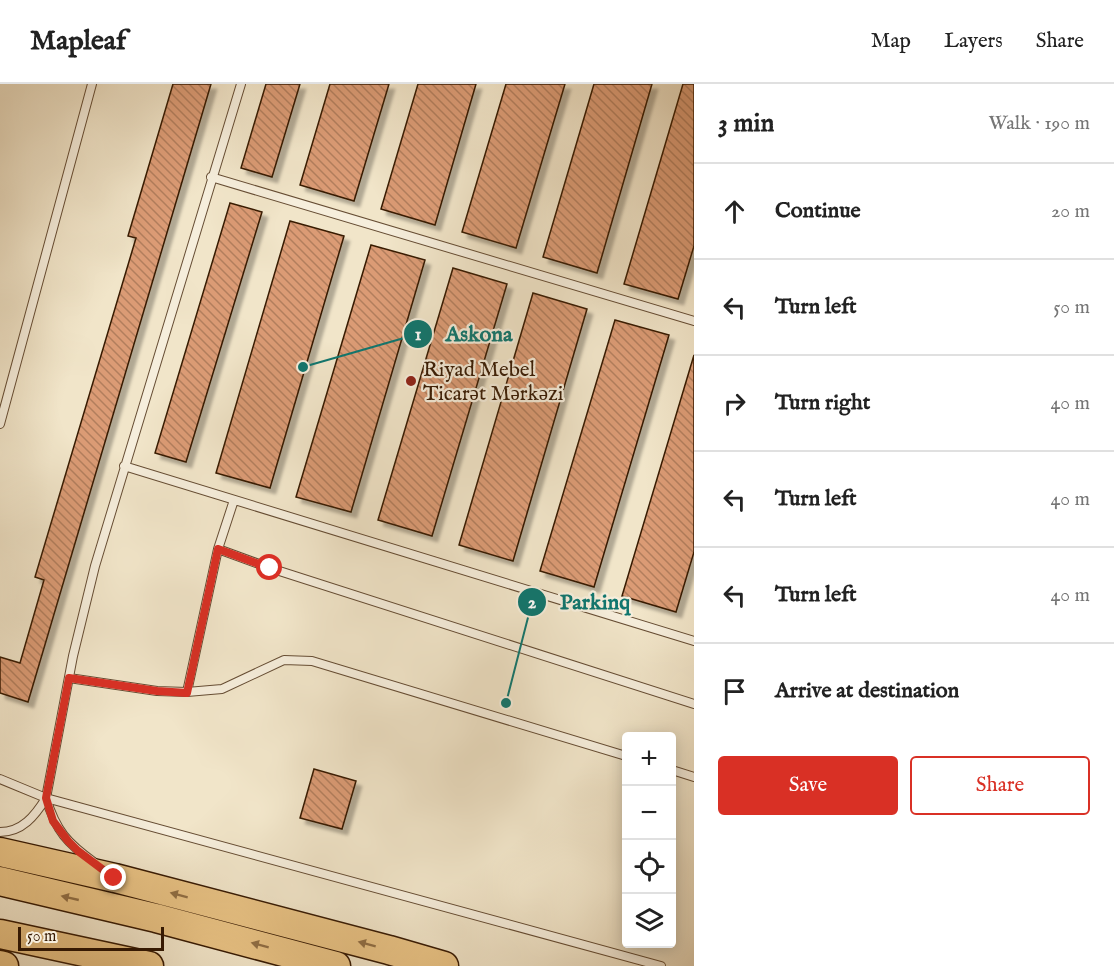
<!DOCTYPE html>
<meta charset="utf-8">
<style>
:root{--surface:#fff;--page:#f6f6f6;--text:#222;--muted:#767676;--line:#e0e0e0;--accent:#d93025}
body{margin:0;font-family:"IM FELL English",serif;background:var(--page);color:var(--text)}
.controls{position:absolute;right:18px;bottom:18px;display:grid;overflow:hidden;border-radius:6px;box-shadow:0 3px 15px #0003}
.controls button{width:54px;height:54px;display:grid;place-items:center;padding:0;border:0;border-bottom:2px solid var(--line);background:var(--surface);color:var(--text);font:30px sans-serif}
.scale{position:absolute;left:18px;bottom:15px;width:146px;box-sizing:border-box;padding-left:6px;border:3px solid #371a03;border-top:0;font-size:16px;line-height:21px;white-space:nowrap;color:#371a03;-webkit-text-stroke:4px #f6eedc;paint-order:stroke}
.stop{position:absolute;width:18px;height:18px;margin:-14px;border:4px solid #d93025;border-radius:50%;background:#fff}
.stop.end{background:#d93025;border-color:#fff;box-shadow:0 2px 6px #0008}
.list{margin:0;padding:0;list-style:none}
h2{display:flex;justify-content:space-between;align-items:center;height:78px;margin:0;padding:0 24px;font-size:26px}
h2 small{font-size:20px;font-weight:400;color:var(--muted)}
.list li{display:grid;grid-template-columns:39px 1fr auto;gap:18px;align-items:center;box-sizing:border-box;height:96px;padding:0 24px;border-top:2px solid var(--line)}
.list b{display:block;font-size:22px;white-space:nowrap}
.list em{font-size:20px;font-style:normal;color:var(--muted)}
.actions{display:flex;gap:12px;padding:18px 24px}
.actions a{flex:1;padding:14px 0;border:2px solid var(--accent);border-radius:6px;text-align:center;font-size:21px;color:var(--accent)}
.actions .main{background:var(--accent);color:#fff}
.icon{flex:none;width:33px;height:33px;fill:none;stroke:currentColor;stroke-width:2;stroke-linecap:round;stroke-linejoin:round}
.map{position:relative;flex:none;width:694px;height:882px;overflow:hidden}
header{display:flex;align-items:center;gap:36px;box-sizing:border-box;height:84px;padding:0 30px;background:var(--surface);border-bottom:2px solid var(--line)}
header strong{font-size:28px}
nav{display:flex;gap:33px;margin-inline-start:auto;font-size:21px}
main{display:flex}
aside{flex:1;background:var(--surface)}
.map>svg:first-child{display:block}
.building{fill:url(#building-back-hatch);stroke:#371a03;stroke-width:1.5;filter:url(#shadow)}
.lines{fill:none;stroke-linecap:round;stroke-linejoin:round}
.lane-casing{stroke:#664d34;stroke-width:10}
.highway-casing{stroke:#371a03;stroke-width:31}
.lane{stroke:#f6eedc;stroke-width:8}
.highway{stroke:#e8c284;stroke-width:28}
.oneway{fill:#906e44}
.route{stroke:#d93025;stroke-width:8}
.poi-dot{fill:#8f2418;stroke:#f6eedc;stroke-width:2}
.labels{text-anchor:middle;stroke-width:4.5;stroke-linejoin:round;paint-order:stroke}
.poi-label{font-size:21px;fill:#371a03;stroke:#f6eedc;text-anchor:start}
.leader{fill:none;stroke:#0f766e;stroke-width:2}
.callout-dot{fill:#0f766e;stroke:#f6eedc;stroke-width:2}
.mark-label{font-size:18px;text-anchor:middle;font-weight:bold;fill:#fff}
.callout-label{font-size:22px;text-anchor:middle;font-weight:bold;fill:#0f766e;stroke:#f6eedc;stroke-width:4.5;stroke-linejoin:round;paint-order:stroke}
</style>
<header>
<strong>Mapleaf</strong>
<nav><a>Map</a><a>Layers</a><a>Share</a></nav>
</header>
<main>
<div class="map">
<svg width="694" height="882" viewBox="0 0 694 882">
<defs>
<pattern id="building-back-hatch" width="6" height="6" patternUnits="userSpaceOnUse" patternTransform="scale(1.5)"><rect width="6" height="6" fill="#db9b74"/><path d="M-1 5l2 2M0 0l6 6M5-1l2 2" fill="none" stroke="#b27e5d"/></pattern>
<filter id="shadow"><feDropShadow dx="5.5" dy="5.5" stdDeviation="1.5" flood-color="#0004"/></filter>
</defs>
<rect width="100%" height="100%" fill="#f1e5c9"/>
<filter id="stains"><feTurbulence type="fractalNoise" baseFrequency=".00333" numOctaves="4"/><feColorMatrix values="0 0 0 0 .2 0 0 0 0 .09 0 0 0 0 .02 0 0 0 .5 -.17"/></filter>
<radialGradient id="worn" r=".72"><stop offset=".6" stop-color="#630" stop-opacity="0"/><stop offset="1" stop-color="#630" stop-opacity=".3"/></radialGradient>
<path class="building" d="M173,0H211L28,618L0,609V573L20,579L44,496L35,493L136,154L128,152Z
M266,0H300L272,93L241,84Z
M330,0H389L354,117L300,101Z
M418,0H476L435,141L381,125Z
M506,0H565L516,164L462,148Z
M594,0H652L597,189L543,173Z
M683,0H694V162L678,215L624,200Z
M230,119L262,128L186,378L155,369Z
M290,137L344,152L270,404L216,389Z
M371,161L425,176L351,428L296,413Z
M453,184L507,200L432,452L378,436Z
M533,209L587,225L513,477L459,461Z
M615,236L669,251L594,503L540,487Z
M694,271V468L676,528L622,512Z
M314,685L356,697L342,745L300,734Z"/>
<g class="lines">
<defs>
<path id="lane" d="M211,93L694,237
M0,340L92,0
M124,382L694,557
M234,416L218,465L270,484L694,620
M69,594L157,607L187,608L222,605L284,576L312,577L626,672
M187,608L218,465
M672,686L694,693
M0,695L46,714L661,882
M46,714L73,572L95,482L241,0
M0,748C22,748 35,732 46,714C56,747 67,759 95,779"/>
<path id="highway" d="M0,768L115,794L389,866L444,882
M0,797L156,834L336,882
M0,850L149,882
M0,881L4,882"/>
</defs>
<use href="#lane" class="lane-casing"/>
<use href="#highway" class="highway-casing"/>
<use href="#lane" class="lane"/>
<use href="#highway" class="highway"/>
</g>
<defs><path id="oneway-solid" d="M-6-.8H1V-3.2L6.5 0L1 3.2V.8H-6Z" transform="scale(1.5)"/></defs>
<g class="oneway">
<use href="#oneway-solid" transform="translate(179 811) rotate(-165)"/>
<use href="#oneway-solid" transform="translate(70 814) rotate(-167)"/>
<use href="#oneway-solid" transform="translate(367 860) rotate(-165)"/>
<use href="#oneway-solid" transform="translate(260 861) rotate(-165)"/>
</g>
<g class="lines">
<path class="route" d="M114,794L78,767L68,757L53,737L46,714L69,594L157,607L187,609L218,465L270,484"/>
</g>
<circle class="poi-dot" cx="411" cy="297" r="6"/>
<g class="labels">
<g class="poi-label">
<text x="423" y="292">Riyad Mebel<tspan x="423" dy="24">Ticarət Mərkəzi</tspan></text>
</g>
</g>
<path class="leader" d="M303 283L418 250M506 619L532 518"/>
<g class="callout-dot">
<circle cx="303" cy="283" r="6"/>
<circle cx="506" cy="619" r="6"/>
<circle cx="418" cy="250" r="15"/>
<circle cx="532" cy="518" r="15"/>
</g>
<g class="mark-label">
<text x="418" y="256">1</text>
<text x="532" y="524">2</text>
</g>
<g class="callout-label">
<text x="479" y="257">Askona</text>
<text x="595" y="525">Parkinq</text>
</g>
<rect width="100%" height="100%" filter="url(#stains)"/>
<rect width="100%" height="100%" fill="url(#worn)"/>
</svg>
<div class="controls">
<button>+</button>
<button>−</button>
<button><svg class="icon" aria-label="locate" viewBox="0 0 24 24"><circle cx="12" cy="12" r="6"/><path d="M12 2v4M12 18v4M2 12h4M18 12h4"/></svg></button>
<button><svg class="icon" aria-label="layers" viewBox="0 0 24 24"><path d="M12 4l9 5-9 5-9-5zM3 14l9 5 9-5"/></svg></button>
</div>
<div class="scale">50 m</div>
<div class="stop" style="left:270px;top:484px"></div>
<div class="stop end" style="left:114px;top:794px"></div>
</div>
<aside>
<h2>3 min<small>Walk · 190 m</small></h2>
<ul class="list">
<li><svg class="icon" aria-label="ahead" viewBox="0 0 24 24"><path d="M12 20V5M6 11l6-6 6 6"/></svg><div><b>Continue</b></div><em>20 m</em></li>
<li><svg class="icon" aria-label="left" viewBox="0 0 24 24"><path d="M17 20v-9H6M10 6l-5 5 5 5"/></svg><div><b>Turn left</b></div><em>50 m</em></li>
<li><svg class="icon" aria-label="right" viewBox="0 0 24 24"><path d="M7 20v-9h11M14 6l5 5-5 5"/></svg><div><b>Turn right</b></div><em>40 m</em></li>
<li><svg class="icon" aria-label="left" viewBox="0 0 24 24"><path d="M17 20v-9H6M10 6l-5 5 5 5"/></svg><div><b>Turn left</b></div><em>40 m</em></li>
<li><svg class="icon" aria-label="left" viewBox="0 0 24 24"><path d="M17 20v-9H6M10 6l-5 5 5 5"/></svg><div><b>Turn left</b></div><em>40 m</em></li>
<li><svg class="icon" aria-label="arrive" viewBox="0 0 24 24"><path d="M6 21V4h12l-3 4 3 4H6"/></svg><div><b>Arrive at destination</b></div></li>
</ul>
<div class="actions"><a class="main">Save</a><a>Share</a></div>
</aside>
</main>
